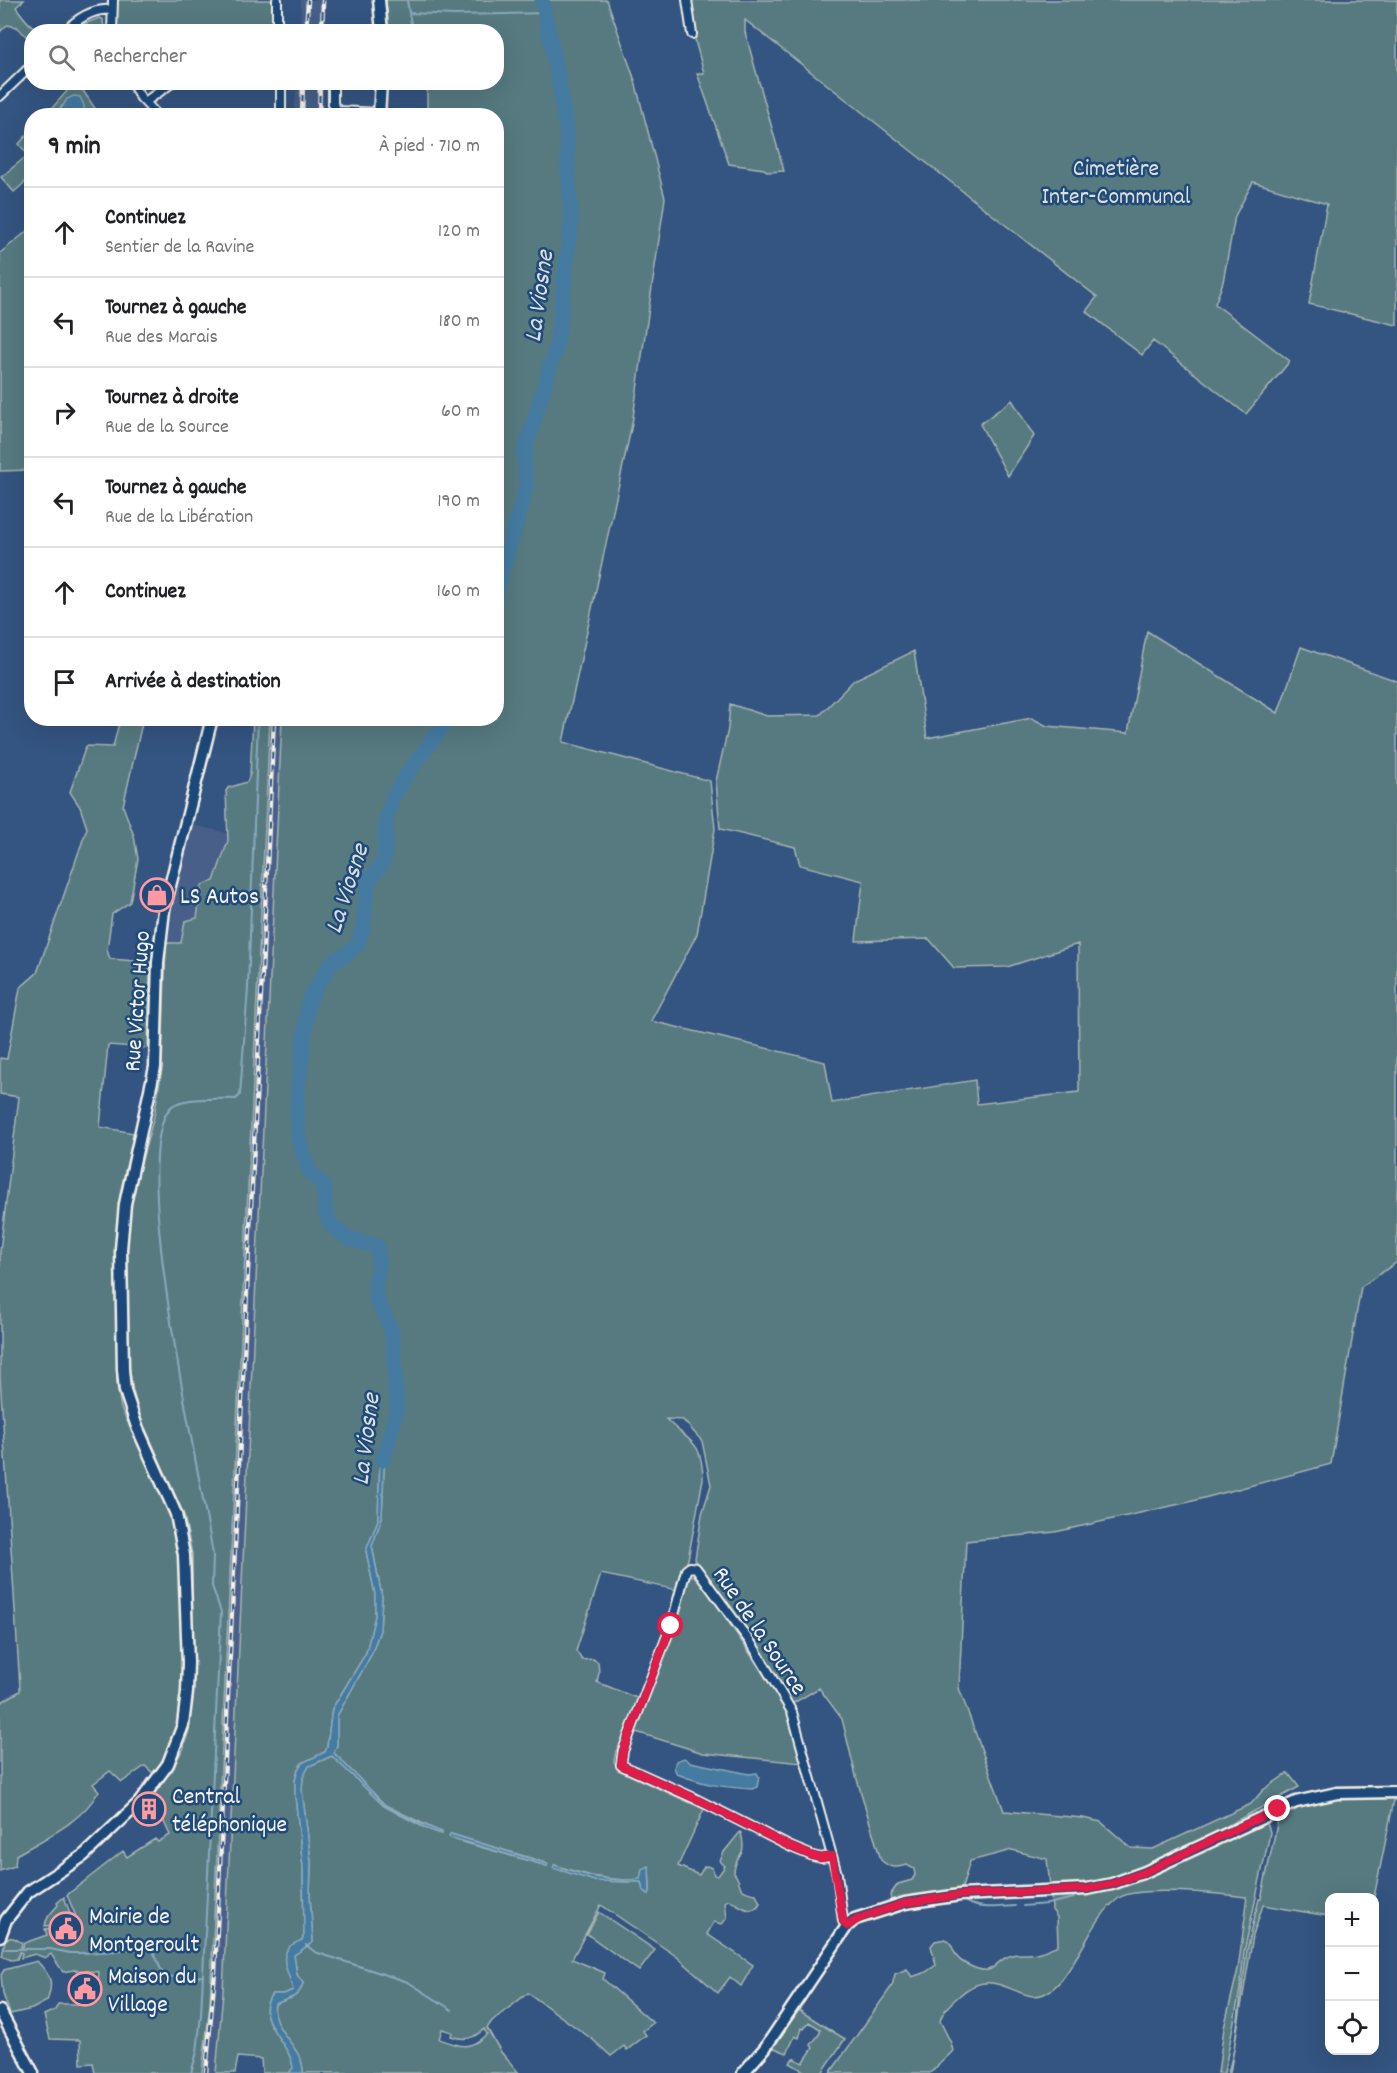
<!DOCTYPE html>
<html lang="fr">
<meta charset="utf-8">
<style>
:root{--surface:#fff;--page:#f6f6f6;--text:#202124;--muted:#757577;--line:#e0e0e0}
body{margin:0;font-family:Dekko,sans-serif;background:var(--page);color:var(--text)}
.controls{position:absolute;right:18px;bottom:18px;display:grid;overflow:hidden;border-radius:12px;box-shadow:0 6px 24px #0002}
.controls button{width:54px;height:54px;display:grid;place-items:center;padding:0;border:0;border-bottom:2px solid var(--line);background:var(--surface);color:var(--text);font:30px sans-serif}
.stop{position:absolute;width:18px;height:18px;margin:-14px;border:4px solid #e11d48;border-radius:50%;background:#fff}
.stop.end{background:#e11d48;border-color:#fff;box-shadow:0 2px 6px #0008}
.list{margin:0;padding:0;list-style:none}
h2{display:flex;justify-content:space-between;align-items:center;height:78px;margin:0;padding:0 24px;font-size:26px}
h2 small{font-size:20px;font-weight:400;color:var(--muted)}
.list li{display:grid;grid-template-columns:39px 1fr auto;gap:18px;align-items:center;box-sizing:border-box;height:90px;padding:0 24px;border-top:2px solid var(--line)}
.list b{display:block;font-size:22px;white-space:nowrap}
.list p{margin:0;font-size:20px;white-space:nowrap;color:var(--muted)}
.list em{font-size:20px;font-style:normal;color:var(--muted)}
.icon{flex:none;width:33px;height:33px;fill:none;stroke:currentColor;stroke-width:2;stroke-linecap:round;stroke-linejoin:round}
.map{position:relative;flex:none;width:1397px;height:2073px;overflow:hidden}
.search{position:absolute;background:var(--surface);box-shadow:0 6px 24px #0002;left:24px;top:24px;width:480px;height:66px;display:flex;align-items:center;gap:15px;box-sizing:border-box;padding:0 21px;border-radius:24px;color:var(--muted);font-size:22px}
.panel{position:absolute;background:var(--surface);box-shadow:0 6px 24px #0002;left:24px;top:108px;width:480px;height:618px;border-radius:24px}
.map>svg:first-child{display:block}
.built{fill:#475f89}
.green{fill:#567a80;stroke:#a5b6b4;stroke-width:1.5;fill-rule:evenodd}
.water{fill:#447aa1;stroke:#8aaabd;stroke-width:1.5}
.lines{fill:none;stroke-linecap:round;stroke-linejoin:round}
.stream{stroke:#8aaabd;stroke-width:2}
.river{stroke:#447aa1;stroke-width:15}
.street-casing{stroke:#f4f1e8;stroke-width:12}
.secondary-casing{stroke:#f4f1e8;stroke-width:15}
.street{stroke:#1f4a7a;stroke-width:8}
.secondary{stroke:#1f4a7a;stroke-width:10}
.rail-casing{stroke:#f4f1e8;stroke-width:4.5}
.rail{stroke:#1f4a7a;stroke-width:2;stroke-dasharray:7;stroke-linecap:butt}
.route{stroke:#e11d48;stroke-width:8}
.labels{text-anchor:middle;stroke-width:5;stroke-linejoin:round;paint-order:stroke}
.park-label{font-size:24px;fill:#dcdfd8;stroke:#1f4a7a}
.poi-label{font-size:24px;fill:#f4f1e8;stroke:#1f4a7a;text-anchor:start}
.street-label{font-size:24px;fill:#f4f1e8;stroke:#1f4a7a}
.water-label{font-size:26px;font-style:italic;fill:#dadfdd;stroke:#1f4a7a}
</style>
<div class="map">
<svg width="1397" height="2073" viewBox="0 0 1397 2073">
<rect width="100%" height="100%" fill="#345481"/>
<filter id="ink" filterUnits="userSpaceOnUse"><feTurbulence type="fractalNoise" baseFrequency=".0167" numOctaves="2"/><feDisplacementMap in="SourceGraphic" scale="12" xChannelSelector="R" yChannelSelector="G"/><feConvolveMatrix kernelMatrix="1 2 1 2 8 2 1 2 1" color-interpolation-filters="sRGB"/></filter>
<g filter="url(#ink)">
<path class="built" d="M301,0H326V31H300Z
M297,83H324L322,115H294Z
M270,719H282L223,1992L216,2073H202L210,2004L213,1964Z
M193,825L227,833L228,841L214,881L202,885L197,918L181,943H166L170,916Z"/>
<path class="green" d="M0,0H24L16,7C24,18 31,29 44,31L32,32L31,41L17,27L7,25L0,32Z
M117,0H273V31L116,32Z
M386,0H607L635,81L665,198L632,424L563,742L710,781L715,829L697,934L651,1021L825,1062L832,1103L975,1080L977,1104L1079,1092L1078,944L1007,967L954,968L929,939L856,941L863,881L800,865L795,847L720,829L716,781L728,729L730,704L767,716L820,715L854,680L914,651L927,738L1032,718L1047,726L1128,733L1147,631L1278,713L1301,647L1397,681V1262L1361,1287L1331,1464L1189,1502L1055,1532L966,1541L959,1688L1004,1811L1083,1818L1101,1822L1131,1848L1153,1849L1251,1804L1263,1790L1288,1773L1299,1787L1197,1842L1145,1866L1110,1880L1050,1886L1047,1859L1012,1850L970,1861L962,1888L891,1900L890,1895L898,1884L912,1880L915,1875L914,1869L907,1865C896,1868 890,1869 881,1860L856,1776L842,1719L819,1688L792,1704L695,1559L702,1514L711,1485L702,1441L683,1420L666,1419C689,1443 702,1438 703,1479L688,1559L677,1590L601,1574L576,1651L582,1660L593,1659L598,1662L599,1673L597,1682L639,1699L627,1732L616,1751L614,1761L618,1770L704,1809L678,1866L699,1875L704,1867L707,1866L712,1868L714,1875L718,1876L725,1866L720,1861L724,1852L740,1832L741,1833C748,1858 734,1855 734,1873C744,1884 733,1890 756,1894L760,1903C751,1918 740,1904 728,1900L725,1902L727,1918L722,1924L714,1922L707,1934L753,1965L741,1986L730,1977L718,1993L676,1956L601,1905L572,1959L605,1973L603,1979L653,2023L643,2031L646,2035L627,2050L624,2046L611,2056L592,2039L528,1993L492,2021L487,2028L501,2052L519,2073H303C304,2046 269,2031 275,2004C288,1998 299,1999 303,1983L297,1975L294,1955L313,1942L310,1896L311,1862L302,1790L303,1777L309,1766L332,1756L384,1806L425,1828L441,1834L442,1833L385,1805L334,1753L337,1745V1716L371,1655L380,1630L382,1597L372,1546L382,1517L384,1469L391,1444L386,1442L380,1459L378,1520L366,1551L375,1594V1616L366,1653L332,1709L327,1747L325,1752L302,1763L298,1769L295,1781V1795L303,1867L304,1935L302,1940C272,1954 290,1967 293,1990L284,1994H272C252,2021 291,2042 293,2068L289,2073H262L261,2059L238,2057L235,2073H216L223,1992L282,719L496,718V116L427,115V83L496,82V32L389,31ZM451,1834L547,1863V1866L456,1840L450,1837ZM555,1865C583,1874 610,1883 641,1879L642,1869L649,1866L650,1891L649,1894L643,1890L641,1882L595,1881L554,1868ZM442,2029L452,2032L451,2036C465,2041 473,2039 484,2029L487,2034C469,2051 461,2047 439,2039Z
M689,0H1397V325L1309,304L1327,204L1253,182L1235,216L1223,282L1215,304L1290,361L1246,414L1153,341L1142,355L1086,311L1097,297L745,20V32L784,171L768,172L764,169L729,164L697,73H704L696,44Z
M99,18L103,19L104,31H72L82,25Z
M75,82L78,83L98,113L94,115H82L84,112L62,106L57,115L45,116Z
M31,130V177L14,192L1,177L28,155L19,144Z
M31,228V470L0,471V253Z
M1012,400L1034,436L1008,476L980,424Z
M120,719H143L123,806L134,836L138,859L130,902L112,914L107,950L110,959L150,962L148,1048L108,1045L100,1127L134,1133L121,1190L115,1254L117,1385L121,1408L169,1507L175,1527L180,1561L182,1628V1694L179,1718L174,1741L154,1774L145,1766L122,1782L110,1771L93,1784L99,1791C81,1823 45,1838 16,1855L15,1866L0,1871V1703L20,1691V1688L0,1377V1251L19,1097L0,1094V1058L7,1059L20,988L37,973L87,828L80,807L70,792L86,746L113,747Z
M253,719H270L210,2004L202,2073H95L93,2063L81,2064L80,2040L50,2039L44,2015L55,2010L58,2004H96L99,1972L74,1970L63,1972L51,1954L45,1958L35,1954L21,1958L22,1953L20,1952L17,1959L11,1960L2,1956L5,1940C11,1935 16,1939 22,1943L21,1947H23L24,1943L47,1935L45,1929L54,1928L58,1933L60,1923L58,1920L54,1925L45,1926C46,1917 52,1912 58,1905L57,1903L64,1897L74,1924L77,1919L67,1895L123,1851L127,1857L155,1839L158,1842L170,1835L157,1807L150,1799L183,1750L189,1730L193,1691L192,1554L184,1515L139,1414L133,1391L129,1366L127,1290L128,1220L136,1182L154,1116L162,1069L166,943H181L185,921L197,918L202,885L214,881L228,841L226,791L228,788L247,782L250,774Z
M693,1575L707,1590L786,1707L802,1763L703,1753L636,1732V1726L688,1577Z
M1397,1795V1798L1394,1800L1374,1897L1330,1898L1329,1916L1263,1905L1253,1936L1230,2073H1228L1234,2049L1247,1950L1259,1899H1261L1279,1815L1283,1812L1319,1800Z
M1258,1822L1267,1823L1270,1832L1269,1838L1244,1952L1240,1990L1224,2073H1218L1224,2028L1238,1969L1247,1903L1246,1897C1222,1894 1136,1885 1119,1898C1101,1911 1090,1935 1079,1953C1069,1969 1061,1986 1044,1994C1018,2005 995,1962 959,1996C951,2003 943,2010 940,2021L951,2043L953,2051L930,2073H830L892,1986L895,1974L907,1969L912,1977L926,1972L936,1965L931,1946L935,1941L946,1939C956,1946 951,1957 966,1964C997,1980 991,1961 1012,1955C1020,1953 1028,1955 1036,1953C1043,1952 1051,1948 1058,1945L1057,1917L1052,1910L1051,1896C1069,1895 1088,1895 1106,1890C1157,1878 1212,1847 1258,1822Z
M599,1912L655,1950L639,1971L587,1934Z
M37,1961C51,1976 54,1982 47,2001L32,2009L10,2014L3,1994L1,1975L4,1970Z
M797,2009L845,2039L822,2073H807L790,2063L793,2058L803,2063L813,2048L811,2045L820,2033V2029L809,2022L804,2029L802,2028L799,2038L795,2036L787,2053L771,2047Z"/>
<path class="water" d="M74,96L80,97C84,104 86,109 82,115H57L67,99Z
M385,1442L391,1443L384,1469L382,1517L372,1546L382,1597L380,1630L371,1655L337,1716V1745L334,1753L385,1805L419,1823L442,1832V1834L425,1828L384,1806L332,1756L309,1766L303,1777L302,1790L311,1862L310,1896L313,1942L294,1955L297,1975L303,1983C299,1999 288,1998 275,2004C269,2031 304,2046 303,2073H289L293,2068C291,2042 252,2021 272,1994H284L293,1990C291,1977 278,1960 289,1947C292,1944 298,1942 302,1940L304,1935L303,1867L295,1795V1781L298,1769L302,1763L325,1752L327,1747L332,1709L366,1653L375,1616V1594L366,1551L378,1520L380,1459Z
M684,1758L690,1762L749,1774L757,1773L759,1777L757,1787L752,1789C721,1787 706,1785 677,1774L674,1768L676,1761Z
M450,1834L548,1864L547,1866L456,1839L449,1837Z
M554,1865C582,1875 610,1883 640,1879L642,1869L649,1866L650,1891L649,1894L643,1890L641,1882L595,1881L553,1868Z"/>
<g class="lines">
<path class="stream" d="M407,0L409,13L455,15L546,13
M409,14L413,32
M966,1902C981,1910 999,1907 1015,1906
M1023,1906L1047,1904L1074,1898
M306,1945L315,1952L408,1982L452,2010
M4,1949H50L70,1953H83L116,1951L148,1946C158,1953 157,1968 166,1977L203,1976
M191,2073L197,2052L201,2015L221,1612L212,1586L213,1555C202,1479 126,1159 170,1108C180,1096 221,1099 236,1099L240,1095L248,988L258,718"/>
<path class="river" d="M496,593L526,488L524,454L557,343L571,223L566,128L556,66L542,0
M383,1460L397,1409L393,1340L390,1327L376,1298L375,1285L379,1266L377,1246L347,1238L331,1225L326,1213L324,1186L309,1171L301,1147L298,1135L297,1098L307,1013L310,997L331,963L351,951L358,944L363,927L367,888L369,879L381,866L385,855L386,818L394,795L409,771L449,718"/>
<defs>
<path id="street" d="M277,0V32
M687,0L692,34
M65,32C76,19 94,8 111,10
M112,32L113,0
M131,82L141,98L158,116
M333,84V104L338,111L380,113
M0,96L32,65
M145,102L173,82
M281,116V82
M832,1856L821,1858L813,1856L791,1847L692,1797L621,1765L623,1751L671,1626L686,1570L690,1567L696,1568L753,1646L792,1712L837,1874L843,1921L847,1926"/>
<path id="secondary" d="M379,0L382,32
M379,116L381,82
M0,1936L6,1920L28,1892L83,1856L139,1803L168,1764L183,1725L187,1692L188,1663L184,1555L176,1514L137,1427L125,1391L123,1369L121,1249L125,1204L155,1067L158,962L164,910L212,718
M0,2011L33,2073
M743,2073L765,2048L847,1926L855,1919L905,1903L960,1895L1087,1889L1112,1884L1145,1872L1296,1802L1337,1793L1397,1792"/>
</defs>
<use href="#street" class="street-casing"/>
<use href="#secondary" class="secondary-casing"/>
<use href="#street" class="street"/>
<use href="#secondary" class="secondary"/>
<defs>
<path id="rail" d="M306,32L308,0
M322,32L323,0
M302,116L303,82
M319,116L320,82
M206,2073L215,1972L274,718"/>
</defs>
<use href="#rail" class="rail-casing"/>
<use href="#rail" class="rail"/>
</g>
</g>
<g class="lines" filter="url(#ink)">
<path class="route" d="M671,1626L623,1751L621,1765L692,1797L791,1847L813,1856L821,1858L832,1856L843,1921L847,1926L860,1918L905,1903L960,1895L1087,1889L1112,1884L1145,1872L1278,1809"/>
</g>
<defs>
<symbol id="shop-ring" viewBox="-11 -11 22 22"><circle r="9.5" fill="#1f4a7a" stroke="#ff9aa2" stroke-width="1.5"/><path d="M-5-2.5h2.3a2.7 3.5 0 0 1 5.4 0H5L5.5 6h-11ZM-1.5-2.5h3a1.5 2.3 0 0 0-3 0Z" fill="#ff9aa2"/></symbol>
<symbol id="building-ring" viewBox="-11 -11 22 22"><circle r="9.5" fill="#1f4a7a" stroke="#ff9aa2" stroke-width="1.5"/><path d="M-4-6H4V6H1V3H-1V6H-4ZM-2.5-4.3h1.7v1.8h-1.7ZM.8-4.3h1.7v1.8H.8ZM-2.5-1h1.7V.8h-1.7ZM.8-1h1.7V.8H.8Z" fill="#ff9aa2"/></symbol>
<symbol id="civic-ring" viewBox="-11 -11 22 22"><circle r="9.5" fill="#1f4a7a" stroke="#ff9aa2" stroke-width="1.5"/><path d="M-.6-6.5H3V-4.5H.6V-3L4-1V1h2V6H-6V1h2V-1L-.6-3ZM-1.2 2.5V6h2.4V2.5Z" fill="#ff9aa2"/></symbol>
</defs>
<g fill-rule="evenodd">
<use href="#shop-ring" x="138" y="876" width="38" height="38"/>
<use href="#building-ring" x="130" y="1790" width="38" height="38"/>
<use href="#civic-ring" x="47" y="1910" width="38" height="38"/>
<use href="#civic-ring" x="66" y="1970" width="38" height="38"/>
</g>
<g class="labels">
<g class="park-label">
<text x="1116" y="175">Cimetière<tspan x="1116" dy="28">Inter-Communal</tspan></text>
</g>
<g class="poi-label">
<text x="180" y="903">LS Autos</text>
<text x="172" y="1803">Central<tspan x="172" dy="28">téléphonique</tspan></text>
<text x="89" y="1923">Mairie de<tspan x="89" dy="28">Montgeroult</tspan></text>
<text x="108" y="1983">Maison du<tspan x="108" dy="28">Village</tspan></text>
</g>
<g class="street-label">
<text transform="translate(136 1001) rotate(-86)" y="8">Rue Victor Hugo</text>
<text transform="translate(761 1630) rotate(56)" y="8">Rue de la Source</text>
</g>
<g class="water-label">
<text transform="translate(537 296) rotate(-82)" y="9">La Viosne</text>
<text transform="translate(345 888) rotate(-72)" y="9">La Viosne</text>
<text transform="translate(364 1439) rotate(-83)" y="9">La Viosne</text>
</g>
</g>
</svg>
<div class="controls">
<button>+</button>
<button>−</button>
<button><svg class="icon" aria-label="locate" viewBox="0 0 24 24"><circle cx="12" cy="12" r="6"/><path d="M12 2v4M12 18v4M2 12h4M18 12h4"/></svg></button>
</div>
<div class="stop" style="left:671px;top:1626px"></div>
<div class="stop end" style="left:1278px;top:1809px"></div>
<div class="search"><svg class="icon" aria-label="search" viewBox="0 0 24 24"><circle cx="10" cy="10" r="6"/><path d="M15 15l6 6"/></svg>Rechercher</div>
<section class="panel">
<h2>9 min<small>À pied · 710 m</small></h2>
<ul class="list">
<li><svg class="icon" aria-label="ahead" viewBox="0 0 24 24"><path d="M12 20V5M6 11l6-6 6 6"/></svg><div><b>Continuez</b><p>Sentier de la Ravine</p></div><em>120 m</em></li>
<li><svg class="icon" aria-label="left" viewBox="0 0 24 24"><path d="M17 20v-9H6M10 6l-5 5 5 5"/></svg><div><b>Tournez à gauche</b><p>Rue des Marais</p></div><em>180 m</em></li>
<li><svg class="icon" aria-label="right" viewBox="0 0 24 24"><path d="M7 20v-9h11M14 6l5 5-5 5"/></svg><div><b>Tournez à droite</b><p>Rue de la Source</p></div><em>60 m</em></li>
<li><svg class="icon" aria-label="left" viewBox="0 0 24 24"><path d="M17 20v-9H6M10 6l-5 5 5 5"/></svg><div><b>Tournez à gauche</b><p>Rue de la Libération</p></div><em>190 m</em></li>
<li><svg class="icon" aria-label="ahead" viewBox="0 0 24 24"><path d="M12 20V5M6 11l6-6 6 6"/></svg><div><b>Continuez</b></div><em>160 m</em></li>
<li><svg class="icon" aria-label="arrive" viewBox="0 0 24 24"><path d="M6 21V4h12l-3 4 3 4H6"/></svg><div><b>Arrivée à destination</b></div></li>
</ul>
</section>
</div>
